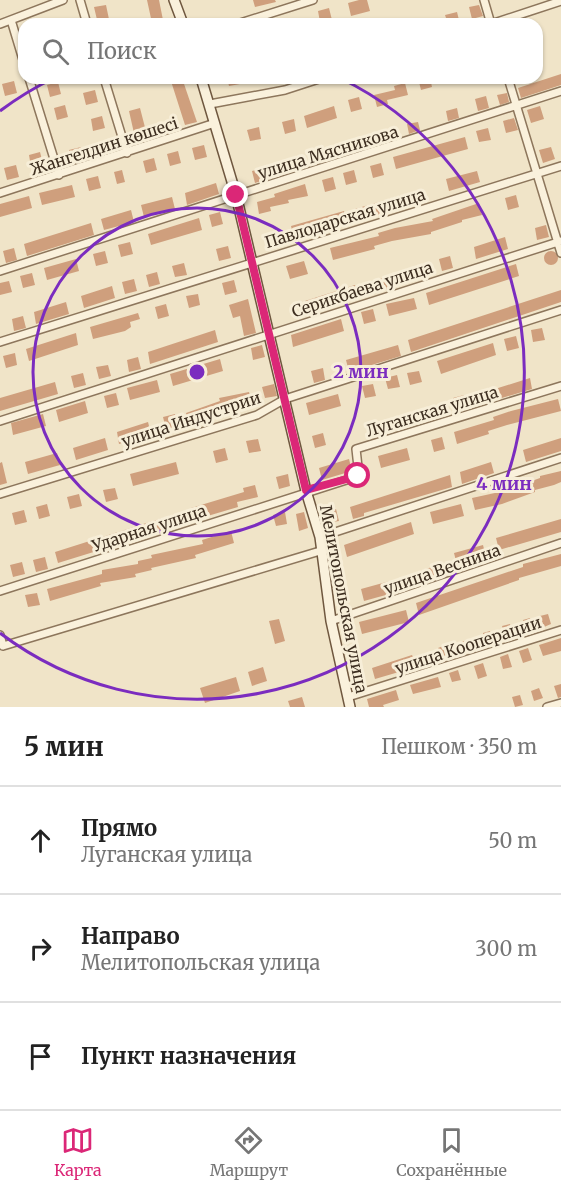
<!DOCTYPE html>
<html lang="ru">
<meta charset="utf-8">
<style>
:root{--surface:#fff;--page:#f2f2f2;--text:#222;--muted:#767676;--line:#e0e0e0;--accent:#db2777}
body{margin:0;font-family:Merriweather,serif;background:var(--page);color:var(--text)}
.stop{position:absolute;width:18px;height:18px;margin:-14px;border:4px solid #db2777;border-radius:50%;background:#fff}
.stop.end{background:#db2777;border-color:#fff;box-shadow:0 2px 6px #0008}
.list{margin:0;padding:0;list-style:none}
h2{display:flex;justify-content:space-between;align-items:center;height:78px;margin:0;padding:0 24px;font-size:26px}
h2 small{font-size:20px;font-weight:400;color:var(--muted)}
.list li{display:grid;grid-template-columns:39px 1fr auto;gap:18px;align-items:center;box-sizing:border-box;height:108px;padding:0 24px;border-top:2px solid var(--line)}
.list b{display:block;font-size:22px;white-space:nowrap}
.list p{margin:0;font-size:20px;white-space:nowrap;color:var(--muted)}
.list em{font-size:20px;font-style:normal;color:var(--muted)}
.icon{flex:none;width:33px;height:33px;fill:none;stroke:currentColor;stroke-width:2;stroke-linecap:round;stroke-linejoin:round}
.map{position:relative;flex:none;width:561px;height:707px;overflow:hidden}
.search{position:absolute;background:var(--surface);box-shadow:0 2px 4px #0004;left:18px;right:18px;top:18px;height:66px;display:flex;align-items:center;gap:15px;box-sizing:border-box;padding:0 21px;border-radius:18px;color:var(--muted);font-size:22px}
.sheet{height:402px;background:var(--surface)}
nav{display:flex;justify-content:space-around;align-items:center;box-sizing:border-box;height:84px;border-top:2px solid var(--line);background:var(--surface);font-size:16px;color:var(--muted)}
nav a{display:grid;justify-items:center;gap:3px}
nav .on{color:var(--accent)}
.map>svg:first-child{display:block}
.building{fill:#cf9f7d}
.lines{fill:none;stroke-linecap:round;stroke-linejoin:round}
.street-casing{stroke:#8d765c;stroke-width:10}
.secondary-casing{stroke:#6f573f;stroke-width:12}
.street{stroke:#faf1dc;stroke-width:7}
.secondary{stroke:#faf1dc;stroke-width:9}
.route{stroke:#db2777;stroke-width:8}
.ring{fill:none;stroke:#7b2cbf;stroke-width:3}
.labels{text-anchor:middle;stroke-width:6;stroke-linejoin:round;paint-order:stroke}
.street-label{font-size:16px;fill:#3d2e20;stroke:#f7eed8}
.centre{fill:#7b2cbf;stroke:#f7eed8;stroke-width:3}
.ring-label{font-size:18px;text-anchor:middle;font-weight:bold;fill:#7b2cbf;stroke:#f7eed8;stroke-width:6;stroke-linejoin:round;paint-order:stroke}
</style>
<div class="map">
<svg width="561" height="707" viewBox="0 0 561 707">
<rect width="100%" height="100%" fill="#f0e4c8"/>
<path class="building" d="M147,0H159L163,20L152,23Z
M253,0H275L276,2L255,7Z
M359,0H367L370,11L351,16L348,3Z
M106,5L110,24H98L94,7Z
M479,5L483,16L472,19L469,7Z
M329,8L332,20L320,22L318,11Z
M457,12L460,24H448L445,15Z
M561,74V85L521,98L518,88Z
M170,78H182L197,122L185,125Z
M227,78H239L240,84L229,86Z
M418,78H430L432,87L421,90Z
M14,81L17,93L5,96L2,84Z
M58,82L61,94L50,97L47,85Z
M405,83L408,95L387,100L388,104L377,107L374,95L395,90L394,86Z
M95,90L98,102L86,105L83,93Z
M507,93L509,102L500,105L497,95Z
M486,96L489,108L478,111L475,99Z
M359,97L362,109L351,112L348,100Z
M65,105L68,117L57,120L54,108Z
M334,106L337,118L307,128L304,116Z
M540,106L544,119L531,123L527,110Z
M140,108L148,139L136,142L129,111Z
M457,108L459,118L448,121L446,111Z
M102,116L105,128L93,131L91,119Z
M514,118L518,130L506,133L503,121Z
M294,119L296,131L285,134L282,122Z
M418,122L420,130L409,134L407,124Z
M259,127L261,139L250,141L247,130Z
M488,128L491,140L479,142L476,131Z
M393,129L395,138L363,149L360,137Z
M465,137L468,149L396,169L393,157Z
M349,143L352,152L339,156L336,147Z
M204,145L207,157L195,160L192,148Z
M81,147L84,159L72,162L69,150Z
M551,147L555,159L543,163L539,150Z
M327,149L329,159L320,162L317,151Z
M178,151L181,163L170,166L167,154Z
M40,152L43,164L31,167L29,155Z
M154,158L157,170L146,173L143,161Z
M304,158L306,167L255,183L252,171Z
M381,163L384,175L373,178L370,166Z
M16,165L19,177L7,180L4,168Z
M122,170L125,182L117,184L114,172Z
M354,170L357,182L346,185L343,173Z
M477,171L480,182L449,191L446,179Z
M98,176L101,188L89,191L86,179Z
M333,177L336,189L325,192L322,180Z
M216,183L219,194L187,205L185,193Z
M305,184L308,196L288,200L289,203L270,207L271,211L259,214L257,202L275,197L274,194Z
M72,185L75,197L42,205L39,193Z
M422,189L425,201L357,221L355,209Z
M516,195L519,207L508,210L505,198Z
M29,196L32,208L0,217V204Z
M172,197L175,209L144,217L141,205Z
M479,203L482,215L462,220V222L431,232V234L392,241L374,246L375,249L333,260L330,248L379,236L378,233L395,228L433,221L432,219Z
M131,210L134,222L104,230L101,219Z
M344,211L347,223L294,238L291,226Z
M220,212L223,224L212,227L209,215Z
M199,218L202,230L151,245L148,234Z
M91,223L94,235L27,256L24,244Z
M546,225L549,237L537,240L535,228Z
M277,232L280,244L268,247L265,235Z
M505,237L508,249L476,259L474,247Z
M130,242L133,254L121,257L118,245Z
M228,246L231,258L219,261L216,249Z
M14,248L17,260L6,263L3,251Z
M105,251L108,263L96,266L93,254Z
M544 258a7 7 0 1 1 14 0a7 7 0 1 1-14 0Z
M450,256L453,268L442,271L439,259Z
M76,259L79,271L47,280L44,268Z
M304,261L308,274L290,279L286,266Z
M184,263L187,275L175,277L172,266Z
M428,263L431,275L419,278L416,266Z
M516,264L519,276L429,305L426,293Z
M157,272L160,284L149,287L146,275Z
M32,273L35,285L23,288L20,276Z
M395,274L398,286L371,294L368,282Z
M134,279L137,291L125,294L122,282Z
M234,280L237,292L225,295L222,283Z
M9,281L12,292L0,295V283Z
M355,285L358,296L308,313L305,301Z
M112,286L115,298L84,308L81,296Z
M561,290V302L411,352L408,340Z
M198,294L200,305L189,308L186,296Z
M414,298L417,309L389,316L386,304Z
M248,299L256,333L244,336L240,316L233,318L229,305Z
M66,302L69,314L36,324L34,312Z
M166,304L169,316L158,319L155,307Z
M373,309L376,321L364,324L361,312Z
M138,313L140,319L130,322L131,327L125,331L93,339L90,327Z
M23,316L26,328L14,331L12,319Z
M341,319L344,331L293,347L291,335Z
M542,328L545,340L533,342L531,330Z
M215,330L218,342L150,364L148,352Z
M76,333L78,345L29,361L26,349Z
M516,336L519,348L507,351L504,339Z
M493,343L496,355L441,374L437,361Z
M262,345L265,357L253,360L251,348Z
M398,345L401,356L349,372L346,360Z
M15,353L17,365L6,368L3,356Z
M138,357L141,369L129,372L127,360Z
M220,359L223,371L173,386L170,374Z
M108,365L111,376L99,379L96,367Z
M323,368L325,380L314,383L311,371Z
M419,371L422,382L410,385L407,373Z
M83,373L86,385L74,388L71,376Z
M397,375L400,387L388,389L385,378Z
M530,378L532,389L482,404L479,394Z
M157,380L160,392L130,400L127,388Z
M55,382L58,394L0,411V398Z
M274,384L277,396L265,398L262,387Z
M373,384L376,396L365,398L362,386Z
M249,392L252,404L215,412V415L189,425L186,413L220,401L219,398Z
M116,393L119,405L107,408L104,396Z
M338,394L341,406L309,415L306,403Z
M464,395L467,407L456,410L453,398Z
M558,399L561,411L507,425L488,431L489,434L457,444L454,432L494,420L493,417L511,411Z
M85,401L88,413L59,422L56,410Z
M434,408L436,418L425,422L422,411Z
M43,414L46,426L13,435L11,423Z
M175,414L177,426L166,429L163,417Z
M401,418L404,428L373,437L370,425Z
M148,422L151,434L119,444L117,432Z
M323,433L326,445L315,448L312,436Z
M442,437L445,449L434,452L431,440Z
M105,438L108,450L76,460L73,448Z
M561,438V451L526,462L523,450Z
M258,439L261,451L249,453L246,441Z
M225,448L228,460L216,463L213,451Z
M407,448L410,460L381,468L378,456Z
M57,453L60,465L28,474L25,462Z
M349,459L352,471L322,480L319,468Z
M2,462L7,483L0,485V463Z
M176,462L179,474L133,486L130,474Z
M491,462L494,473L462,484L460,472Z
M561,471V482L554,485L535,490V492L502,504L475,510L472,498L504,491L540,478V476Z
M288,474L290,486L279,489L276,477Z
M450,475L452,487L364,513V516L353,519L350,507Z
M255,485L258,497L237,502L238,507L194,520L191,508L244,492L243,488Z
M115,488L118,499L106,502L103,490Z
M79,494L82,506L70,509L67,497Z
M47,504L50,516L39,519L36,507Z
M461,504L464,516L433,524L430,512Z
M336,509L339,521L327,523L324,511Z
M24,510L27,522L15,525L12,513Z
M285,512L287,524L276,526L273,515Z
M304,512L308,528L299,531L296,514Z
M178,513L181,525L58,563L55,552Z
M561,519V532L499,550L496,538Z
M411,522L414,534L347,557L344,545Z
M231,531L234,543L195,555L196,558L151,568L152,570L135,574L136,577L100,583L101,586L50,601L47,589L102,574V570L138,564V561L152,558L151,555L203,544L202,540Z
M483,545L486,557L457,565L454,553Z
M561,554V566L519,578V580L419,615L416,603L523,567V564Z
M45,557L48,569L36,572L33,560Z
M22,562L25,574L13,577L10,565Z
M447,562L450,574L420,584L417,572Z
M390,581L393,593L364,601L361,589Z
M37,593L40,605L28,607L25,595Z
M406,610L409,622L362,634L359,622Z
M548,614L551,624L544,627L540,616Z
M530,618L533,629L526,632L523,620Z
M279,619L285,641L275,644L269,621Z
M510,624L513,636L506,638L502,626Z
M490,631L494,642L486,644L483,633Z
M561,638V651L543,656L539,645Z
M464,641L467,650L459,653L456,644Z
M446,645L450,657L375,679L372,668L412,655L414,659L439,651L438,648Z
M528,648L532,660L523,663L519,651Z
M508,654L512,667L503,669L500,657Z
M483,663L487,676L478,679L474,666Z
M263,667L267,681L252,686L248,672Z
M458,670L461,680L452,682L449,673Z
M236,677L240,691L205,703L200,688Z
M438,677L441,687L413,694L410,685Z
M561,684V697L558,698L554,686Z
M539,688L543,698L534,701L531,691Z
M396,690L399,700L383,705L384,707H369L367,699Z
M520,695L523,705L515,707L512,697Z
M302,697L305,707H290L288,701Z"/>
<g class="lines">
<defs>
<path id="street" d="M80,0L87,24
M484,0L491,24
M11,20L24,63
M0,24L63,0
M237,24L313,0
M491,24L561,1
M29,78L59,175
M104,78L127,153
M508,78L561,253
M210,104L285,90L322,78
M0,193L215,123
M0,271L561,91
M0,342L561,166
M0,421L561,241
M0,494L257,415L285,399L561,310
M320,537L561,458
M0,591L359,476L356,449L561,386
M331,621L561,543
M0,635L3,646L320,551
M348,697L561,630
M547,707L561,703"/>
<path id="secondary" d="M174,0L183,24
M201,78L236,195L306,491L320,537L331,621L350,707"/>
</defs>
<use href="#street" class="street-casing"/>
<use href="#secondary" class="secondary-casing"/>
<use href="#street" class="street"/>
<use href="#secondary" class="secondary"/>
</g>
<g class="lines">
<path class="route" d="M236,195L306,490L358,476"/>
</g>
<g class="ring">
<circle cx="197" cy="372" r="164"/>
<path d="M0 111A327 327 0 0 1 54 78M340 78A327 327 0 1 1 0 633"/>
</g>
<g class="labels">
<g class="street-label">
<text transform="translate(104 146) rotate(-18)" y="6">Жангелдин көшесі</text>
<text transform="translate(328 152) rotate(-17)" y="6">улица Мясникова</text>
<text transform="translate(345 218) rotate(-17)" y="6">Павлодарская улица</text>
<text transform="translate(362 289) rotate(-18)" y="6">Серикбаева улица</text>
<text transform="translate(432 411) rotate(-17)" y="6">Луганская улица</text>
<text transform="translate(191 419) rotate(-18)" y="6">улица Индустрии</text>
<text transform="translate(149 528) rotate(-18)" y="6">Ударная улица</text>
<text transform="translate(442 569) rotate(-19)" y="6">улица Веснина</text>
<text transform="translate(344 599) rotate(79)" y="6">Мелитопольская улица</text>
<text transform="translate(468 645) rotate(-18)" y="6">улица Кооперации</text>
</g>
</g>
<circle cx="197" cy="372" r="9" class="centre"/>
<g class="ring-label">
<text x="361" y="378">2 мин</text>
<text x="504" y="490">4 мин</text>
</g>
</svg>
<div class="stop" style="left:358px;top:476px"></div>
<div class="stop end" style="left:236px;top:195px"></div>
<div class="search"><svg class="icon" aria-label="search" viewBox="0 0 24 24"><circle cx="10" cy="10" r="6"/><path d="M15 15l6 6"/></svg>Поиск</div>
</div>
<section class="sheet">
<h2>5 мин<small>Пешком · 350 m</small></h2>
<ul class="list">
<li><svg class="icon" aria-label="ahead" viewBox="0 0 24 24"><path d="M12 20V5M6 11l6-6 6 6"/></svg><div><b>Прямо</b><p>Луганская улица</p></div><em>50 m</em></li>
<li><svg class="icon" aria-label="right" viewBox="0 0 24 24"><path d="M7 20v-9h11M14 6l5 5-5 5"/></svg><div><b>Направо</b><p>Мелитопольская улица</p></div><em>300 m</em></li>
<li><svg class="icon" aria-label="arrive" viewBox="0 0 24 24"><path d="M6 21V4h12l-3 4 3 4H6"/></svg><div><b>Пункт назначения</b></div></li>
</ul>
</section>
<nav>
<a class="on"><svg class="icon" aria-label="map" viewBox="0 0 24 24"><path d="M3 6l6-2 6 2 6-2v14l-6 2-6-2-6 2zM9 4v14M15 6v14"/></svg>Карта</a>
<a><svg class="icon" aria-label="directions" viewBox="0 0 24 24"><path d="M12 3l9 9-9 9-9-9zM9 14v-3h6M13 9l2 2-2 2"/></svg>Маршрут</a>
<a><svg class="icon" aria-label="saved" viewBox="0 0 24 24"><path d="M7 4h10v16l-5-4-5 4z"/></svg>Сохранённые</a>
</nav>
